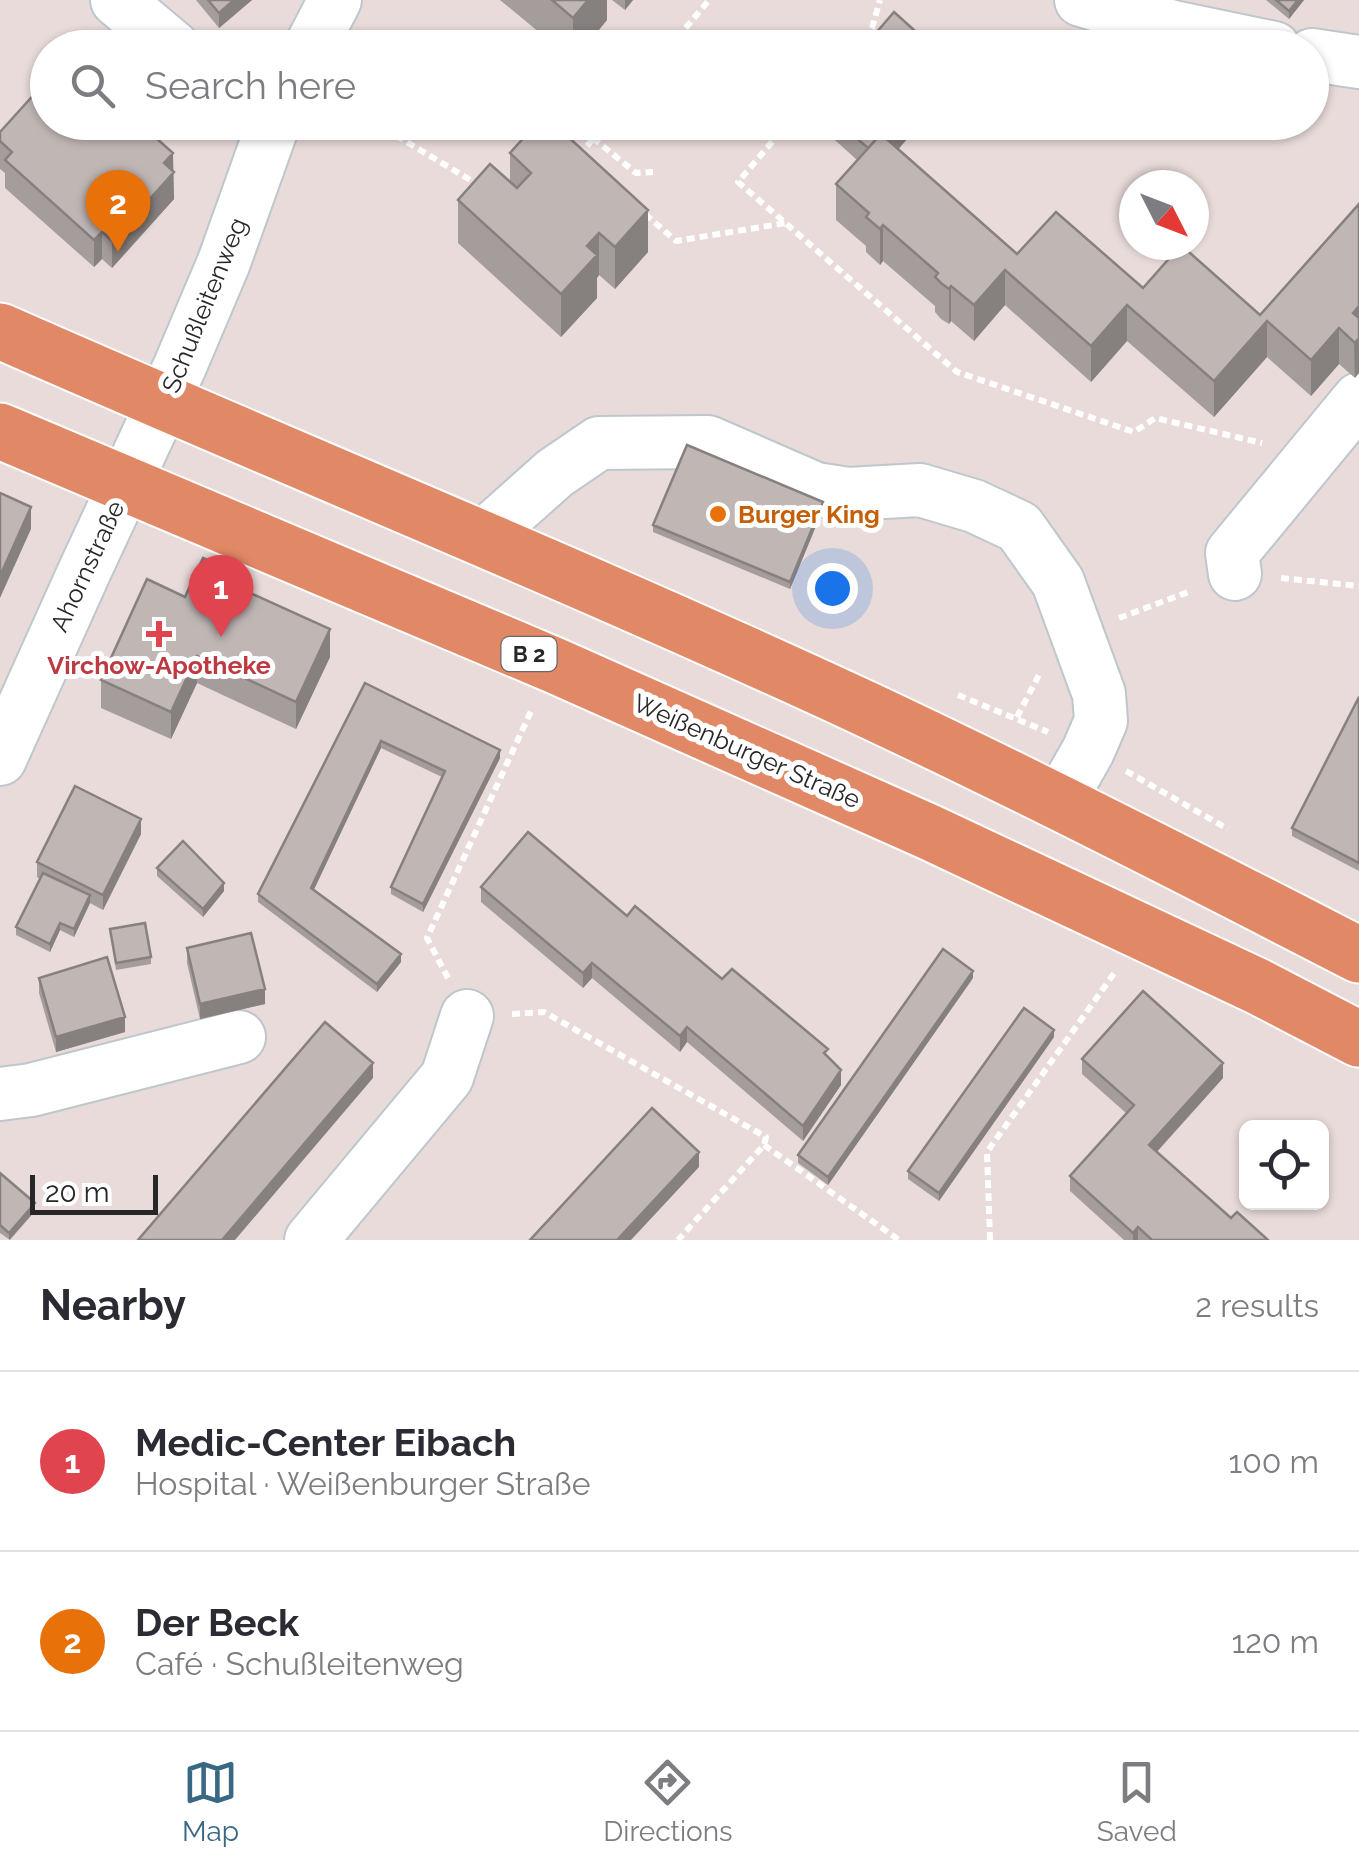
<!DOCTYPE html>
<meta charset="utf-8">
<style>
:root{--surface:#fff;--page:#f2f2f3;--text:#2b2b33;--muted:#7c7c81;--line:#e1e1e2;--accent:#386884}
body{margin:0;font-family:Raleway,sans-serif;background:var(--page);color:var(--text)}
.controls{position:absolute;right:30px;bottom:30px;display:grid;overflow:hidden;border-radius:15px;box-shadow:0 2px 8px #0004}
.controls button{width:90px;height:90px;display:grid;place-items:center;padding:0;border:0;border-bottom:2px solid var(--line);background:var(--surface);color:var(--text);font:50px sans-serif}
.compass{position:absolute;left:1119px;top:170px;width:90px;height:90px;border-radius:50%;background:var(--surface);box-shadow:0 2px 8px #0004;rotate:132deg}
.scale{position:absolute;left:30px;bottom:25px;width:128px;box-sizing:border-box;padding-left:10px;border:5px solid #272727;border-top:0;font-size:28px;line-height:35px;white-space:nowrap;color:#272727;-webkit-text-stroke:8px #fff;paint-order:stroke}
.you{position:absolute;left:832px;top:588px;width:35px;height:35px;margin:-25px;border:8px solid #fff;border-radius:50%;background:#1a73e8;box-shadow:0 0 0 15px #1a73e833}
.badge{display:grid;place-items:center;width:65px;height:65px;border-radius:50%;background:var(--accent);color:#fff;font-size:32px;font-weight:700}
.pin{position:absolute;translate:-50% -82px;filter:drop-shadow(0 2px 5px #0008)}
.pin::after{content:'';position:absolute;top:52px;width:35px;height:30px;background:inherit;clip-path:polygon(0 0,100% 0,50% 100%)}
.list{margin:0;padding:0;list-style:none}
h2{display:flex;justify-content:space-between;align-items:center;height:130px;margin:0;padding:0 40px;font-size:42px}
h2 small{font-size:32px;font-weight:400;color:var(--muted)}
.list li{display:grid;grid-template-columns:65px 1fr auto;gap:30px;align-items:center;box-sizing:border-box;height:180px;padding:0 40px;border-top:2px solid var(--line)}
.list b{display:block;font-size:38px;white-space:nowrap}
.list p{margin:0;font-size:32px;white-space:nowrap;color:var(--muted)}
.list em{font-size:32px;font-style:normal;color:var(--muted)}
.icon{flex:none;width:55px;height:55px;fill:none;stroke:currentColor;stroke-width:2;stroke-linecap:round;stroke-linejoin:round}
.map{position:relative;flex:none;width:1359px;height:1240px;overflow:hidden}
.search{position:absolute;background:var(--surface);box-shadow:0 2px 8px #0004;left:30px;right:30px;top:30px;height:110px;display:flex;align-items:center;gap:25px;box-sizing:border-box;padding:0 35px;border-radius:55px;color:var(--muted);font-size:38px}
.sheet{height:490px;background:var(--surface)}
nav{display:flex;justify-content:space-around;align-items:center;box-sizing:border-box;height:140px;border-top:2px solid var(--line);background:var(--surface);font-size:28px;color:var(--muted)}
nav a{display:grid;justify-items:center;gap:5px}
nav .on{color:var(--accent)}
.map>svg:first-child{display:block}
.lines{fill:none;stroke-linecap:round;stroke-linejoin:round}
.minor-casing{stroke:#bec7cc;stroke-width:56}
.major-casing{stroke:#fff;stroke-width:59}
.path{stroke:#fff;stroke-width:6;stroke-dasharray:8 5;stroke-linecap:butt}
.minor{stroke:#fff;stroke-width:52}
.major{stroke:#e18866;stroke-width:55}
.wall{fill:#a59d9c}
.shaded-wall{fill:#86807f}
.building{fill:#c0b7b5;stroke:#86807f;stroke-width:2.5}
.food-dot{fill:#e8710a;stroke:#fff;stroke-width:4}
.health-dot{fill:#e0444e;stroke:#fff;stroke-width:4}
.labels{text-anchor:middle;stroke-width:10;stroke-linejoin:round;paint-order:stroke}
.shield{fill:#fff;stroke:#686868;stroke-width:2.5}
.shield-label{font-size:22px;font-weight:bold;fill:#272727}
.street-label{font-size:25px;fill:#272727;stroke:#fff}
.food-label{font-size:25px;font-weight:bold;fill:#c56008;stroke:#fff;text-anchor:start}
.health-label{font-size:25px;font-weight:bold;fill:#be3a42;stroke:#fff}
</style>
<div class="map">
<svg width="1359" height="1240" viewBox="0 0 1359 1240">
<rect width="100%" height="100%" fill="#e8dbd9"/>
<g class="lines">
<defs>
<path id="minor" d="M117,0L174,48
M1081,0L1173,27L1274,48
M310,48L335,0
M1312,55L1359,62
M482,538L555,473L599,443L708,442L816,489L848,494L920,490L974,506L1019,527L1058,582L1099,694L1101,721L1088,751L1059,802
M1235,574L1232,553L1359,399
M0,759L85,570L180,366L224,262L274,122
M0,1094L31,1090L239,1037
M311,1240L447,1077L467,1016"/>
<path id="major" d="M0,331C288,458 580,576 866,709C1032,787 1196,871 1359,955
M0,431L556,666L929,832L1257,986L1359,1039"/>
</defs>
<use href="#minor" class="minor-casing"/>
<use href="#major" class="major-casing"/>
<path class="path" d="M669,48L709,0
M855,48L872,28L880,0
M346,122L395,135L477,184
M789,122L738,182L957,372L1134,432L1155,418L1262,443
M593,138L636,173L653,172
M579,156L606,122
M645,214L676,241L786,223
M1281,578L1359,586
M1119,618L1191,591
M958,695L1048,732
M1017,717L1041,671
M1126,771L1228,829
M448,978L427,938L532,709
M512,1014L544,1012L766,1137L764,1145L678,1240
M764,1145L899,1240
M990,1240L987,1152L1115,972"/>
<use href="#minor" class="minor"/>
<use href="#major" class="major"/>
</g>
<path class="wall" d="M196,0H252L219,28Z
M500,0H607V20L584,48H558Z
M612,0H633L625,10Z
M1266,0H1304L1289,19Z
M815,122H922L898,149L1017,254L1143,288L1260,315L1359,204L1355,378L1339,364L1311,396L1267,357L1214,417L1127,341L1091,382L1005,305L974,341L951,321L949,324L941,319L935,312V306L883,261L880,265L866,252V246L836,220V184L857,160Z
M0,132L173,171L174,199L112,268L102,259L94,267L5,188V173L0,169Z
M510,153L648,252L615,289L599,275L597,278V298L561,337L458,243V200L510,181Z
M823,509L790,589L653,532V525Z
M233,585L330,657L296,729L197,683L171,739L101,708V680L185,597Z
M365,683L500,758L423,912L391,894V887L442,777L381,748L313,890L401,962L377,992L258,902V894Z
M1359,697V871L1292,836V828Z
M141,834L103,910L90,903L74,937L60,930L50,952L16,935V927L40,879L37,877V862Z
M157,868L224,891L203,917L157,876Z
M481,887L627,916L722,979L828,1057L841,1085L803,1141L687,1042L680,1052L592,978L583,988L481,902Z
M110,929L151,957V964L116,970Z
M187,948L265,1004L200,1019L187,963Z
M39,978L125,1032L56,1052L39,993Z
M973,978L828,1185L798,1163V1155Z
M1054,1037L939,1201L908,1179V1171Z
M1082,1059L1223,1078L1157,1152L1231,1218L1268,1240H1124L1070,1191V1176L1126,1113L1082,1074Z
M0,1173L35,1211L10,1240L0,1233Z"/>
<path class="shaded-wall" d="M234,0H252L219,28V13Z
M588,0H607V20L584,48H573V18Z
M625,0H633L625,10Z
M1298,0H1304L1289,19V11Z
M903,122H922L875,176V154Z
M173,153L174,199L112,268V241L164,163Z
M648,210V252L615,289V247Z
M883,225V261L880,265V229Z
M102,232V259L94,267V240Z
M599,233V275L597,278V298L561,337V294L587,246Z
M1005,270V305L974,341V305Z
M951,286V321L949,324V289Z
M1127,305V341L1091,382V346Z
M1359,306V373L1355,378L1353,313Z
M1267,321V357L1214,417V381Z
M1339,328V364L1311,396V360Z
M823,502V509L790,589V582Z
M31,507V529L0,598V576Z
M330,629V657L296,729V702Z
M197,656V683L171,739V712Z
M381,741V748L311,896V888Z
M500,750V758L423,912V904Z
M141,819V834L103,910V895Z
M224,883V891L203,917V909Z
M90,895V903L74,937V929Z
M60,923V930L50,952V944Z
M401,954V962L377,992V984Z
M592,963V978L583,988V973Z
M973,971V978L828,1185V1177Z
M265,989V1004L200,1019V1004Z
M125,1017V1032L56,1052V1037Z
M687,1027V1042L680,1052V1036Z
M1054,1030V1037L939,1201V1193Z
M373,1063V1078L235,1240H222Z
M1223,1063V1078L1149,1160V1145Z
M841,1070V1085L803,1141V1126Z
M699,1152V1167L631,1240H617Z
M35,1203V1211L9,1240V1233Z
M1138,1227V1240H1133V1233Z"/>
<path class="building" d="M208,0H234L219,13Z
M552,0H588L573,18Z
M1276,0H1298L1289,11Z
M894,12L934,48H863Z
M48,79V122H138L173,153L164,163L174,172L112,241L102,232L94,240L5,160L12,152L0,141V132Z
M538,122H552L648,210L615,247L599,233L587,246L597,255L561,294L458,200L490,164L517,188L531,173L510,153Z
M838,122H903L888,140L881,134L868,148Z
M881,134L1017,254L1056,212L1143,288L1181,245L1260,315L1359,204V306L1353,313L1359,318V338L1355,343L1339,328L1311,360L1267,321L1214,381L1127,305L1091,346L1005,270L974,305L951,286L949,289L941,283L935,277L938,273L883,225L880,229L866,217L869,213L836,184Z
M687,445L823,502L790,582L653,525Z
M0,493L31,507L0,576Z
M203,558L233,572L228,583L330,629L296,702L197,656L171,712L101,680L147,579L185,597Z
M365,683L500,750L423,904L391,887L445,771L381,741L311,888L401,954L377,984L258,894Z
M1359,697V863L1292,828Z
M75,786L141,819L103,895L37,862Z
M528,832L627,916L635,906L722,979L732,969L828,1049L824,1053L841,1070L803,1126L687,1027L680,1036L592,963L583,973L481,887Z
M183,841L224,883L203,909L157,868Z
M43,873L90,895L74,929L60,923L50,944L16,927Z
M145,923L151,957L116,963L110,929Z
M251,933L265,989L200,1004L187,948Z
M943,949L973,971L828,1177L798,1155Z
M107,957L125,1017L56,1037L39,978Z
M1143,991L1223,1063L1149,1145L1231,1218L1237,1212L1268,1240H1152L1138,1227L1133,1233L1070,1176L1134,1105L1082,1059Z
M1024,1008L1054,1030L939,1193L908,1171Z
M325,1022L373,1063L222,1240H138Z
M652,1108L699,1152L617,1240H530Z
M0,1173L35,1203L9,1233L0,1225Z"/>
<circle class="food-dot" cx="718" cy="514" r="10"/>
<path class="health-dot" d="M154 619h10v10h10v10h-10v10h-10v-10h-10v-10h10z"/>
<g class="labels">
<rect class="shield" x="501.5" y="637" width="55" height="34" rx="8"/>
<g class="shield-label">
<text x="529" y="662">B 2</text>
</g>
<g class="street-label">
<text transform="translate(204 305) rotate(-68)" y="9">Schußleitenweg</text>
<text transform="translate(87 566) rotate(-65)" y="9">Ahornstraße</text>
<text transform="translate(747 751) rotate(24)" y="9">Weißenburger Straße</text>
</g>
<g class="food-label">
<text x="738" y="523">Burger King</text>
</g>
<g class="health-label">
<text x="159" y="674">Virchow-Apotheke</text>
</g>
</g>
</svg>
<div class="controls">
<button><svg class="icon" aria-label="locate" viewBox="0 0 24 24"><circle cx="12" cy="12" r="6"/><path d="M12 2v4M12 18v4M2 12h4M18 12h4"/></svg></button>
</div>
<svg class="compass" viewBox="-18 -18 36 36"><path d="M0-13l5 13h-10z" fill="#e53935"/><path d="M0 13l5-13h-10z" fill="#7c7c81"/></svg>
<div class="scale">20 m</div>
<div class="you"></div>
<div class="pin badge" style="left:221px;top:637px;background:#e0444e">1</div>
<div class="pin badge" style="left:118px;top:252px;background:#e8710a">2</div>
<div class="search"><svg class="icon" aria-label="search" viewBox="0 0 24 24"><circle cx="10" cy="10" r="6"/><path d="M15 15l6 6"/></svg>Search here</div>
</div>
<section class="sheet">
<h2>Nearby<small>2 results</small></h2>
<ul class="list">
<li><span class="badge" style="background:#e0444e">1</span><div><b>Medic-Center Eibach</b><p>Hospital · Weißenburger Straße</p></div><em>100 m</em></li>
<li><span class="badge" style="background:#e8710a">2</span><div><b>Der Beck</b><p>Café · Schußleitenweg</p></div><em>120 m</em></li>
</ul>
</section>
<nav>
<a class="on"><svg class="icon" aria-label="map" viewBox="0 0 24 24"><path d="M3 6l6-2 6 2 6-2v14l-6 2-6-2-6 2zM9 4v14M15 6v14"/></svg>Map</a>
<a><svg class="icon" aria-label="directions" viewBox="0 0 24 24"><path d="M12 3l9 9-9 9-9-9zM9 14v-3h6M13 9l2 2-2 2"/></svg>Directions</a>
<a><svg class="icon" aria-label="saved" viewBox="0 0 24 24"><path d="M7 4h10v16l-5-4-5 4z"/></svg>Saved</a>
</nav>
